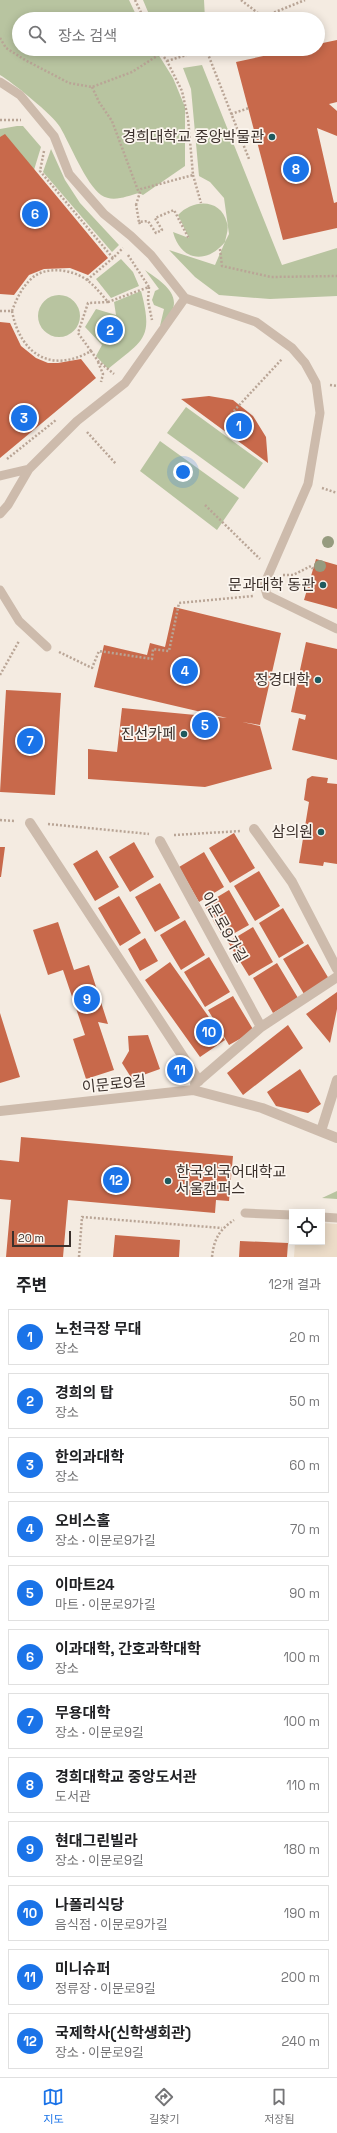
<!DOCTYPE html>
<html lang="ko">
<meta charset="utf-8">
<style>
:root{--surface:#fff;--page:#f6f6f6;--text:#202124;--muted:#757577;--line:#e0e0e0;--accent:#1a73e8}
body{margin:0;font-family:"Space Grotesk","Noto Sans KR",sans-serif;background:var(--page);color:var(--text)}
.controls{position:absolute;right:12px;bottom:12px;display:grid;overflow:hidden;border-radius:0px;box-shadow:0 2px 10px #0003}
.controls button{width:36px;height:36px;display:grid;place-items:center;padding:0;border:0;border-bottom:1px solid var(--line);background:var(--surface);color:var(--text);font:20px sans-serif}
.scale{position:absolute;left:12px;bottom:10px;width:59px;box-sizing:border-box;padding-left:4px;border:2px solid #3b302b;border-top:0;font-size:11px;line-height:14px;white-space:nowrap;color:#3b302b;-webkit-text-stroke:3px #fbf5ee;paint-order:stroke}
.you{position:absolute;left:183px;top:472px;width:14px;height:14px;margin:-10px;border:3px solid #fff;border-radius:50%;background:#1a73e8;box-shadow:0 0 0 6px #1a73e833}
.badge{display:grid;place-items:center;width:26px;height:26px;border-radius:50%;background:var(--accent);color:#fff;font-size:13px;font-weight:700}
.pin{position:absolute;translate:-50% -50%;border:2px solid #fff;box-shadow:0 1px 4px #0006}
.list{margin:0;padding:0;list-style:none}
h2{display:flex;justify-content:space-between;align-items:center;height:52px;margin:0;padding:0 16px;font-size:17px}
h2 small{font-size:13px;font-weight:400;color:var(--muted)}
.list li{display:grid;grid-template-columns:26px 1fr auto;gap:12px;align-items:center;box-sizing:border-box;height:56px;margin:0 8px 8px;padding:0 8px;border:1px solid var(--line);border-radius:0px}
.list b{display:block;font-size:15px;white-space:nowrap}
.list p{margin:0;font-size:13px;white-space:nowrap;color:var(--muted)}
.list em{font-size:13px;font-style:normal;color:var(--muted)}
.icon{flex:none;width:22px;height:22px;fill:none;stroke:currentColor;stroke-width:2;stroke-linecap:round;stroke-linejoin:round}
.map{position:relative;flex:none;width:337px;height:1257px;overflow:hidden}
.search{position:absolute;background:var(--surface);box-shadow:0 2px 10px #0003;left:12px;right:12px;top:12px;height:44px;display:flex;align-items:center;gap:10px;box-sizing:border-box;padding:0 14px;border-radius:22px;color:var(--muted);font-size:15px}
.sheet{height:820px;background:var(--surface)}
nav{display:flex;justify-content:space-around;align-items:center;box-sizing:border-box;height:56px;border-top:1px solid var(--line);background:var(--surface);font-size:11px;color:var(--muted)}
nav a{display:grid;justify-items:center;gap:2px}
nav .on{color:var(--accent)}
.map>svg:first-child{display:block}
.green{fill:#b8c4a0}
.plaza{fill:#ecdcc8}
.building{fill:#c8694b}
.lines{fill:none;stroke-linecap:round;stroke-linejoin:round}
.path{stroke:#b9a596;stroke-width:2.5;stroke-dasharray:2 2;stroke-linecap:butt}
.service{stroke:#cdbbac;stroke-width:9}
.minor{stroke:#cdbbac;stroke-width:10}
.tree{fill:#969b7f}
.poi-dot{fill:#1f5a5e;stroke:#fbf5ee;stroke-width:1.5}
.labels{text-anchor:middle;stroke-width:3.5;stroke-linejoin:round;paint-order:stroke}
.poi-label{font-size:15px;fill:#3b302b;stroke:#fbf5ee;text-anchor:end}
.street-label{font-size:15px;fill:#3b302b;stroke:#fbf5ee}
</style>
<div class="map">
<svg width="337" height="1257" viewBox="0 0 337 1257">
<rect width="100%" height="100%" fill="#f4ebe1"/>
<path class="green" d="M0,0H129L138,19H19V49H155L173,78L185,107V166L143,195L139,193C127,196 113,203 101,195C86,184 70,144 60,127C53,115 12,82 0,75Z
M143,0H204L205,19H151Z
M164,49H191L184,53L169,54Z
M202,65L282,265L337,248V296L270,299L219,295L195,277L169,250L215,265L225,242C207,264 181,262 173,232L189,238L178,215C193,199 221,198 227,223C229,229 226,236 225,242L229,234L224,198L210,182L199,176L191,89L183,68Z
M17,126H23L41,147L34,170L0,137V129Z
M51,149L65,180L80,203L119,245L112,252L43,172Z
M121,259L133,272L139,286L111,298L96,279Z
M145,270C157,279 181,292 172,311C170,316 164,322 160,326L164,309L154,305L152,300L155,291L159,289Z
M141,291C154,340 143,340 108,369L96,356L102,345L85,327L96,309L116,315L114,302Z
M38 316a21 21 0 1 1 42 0a21 21 0 1 1-42 0Z
M186,407L263,463L244,489L167,433Z
M160,441L239,498L217,530L140,471Z
M337,1191V1199L322,1198Z"/>
<path class="plaza" d="M322,1223L337,1224V1257H294L295,1242H322Z"/>
<path class="building" d="M337,40V102L329,104L337,111V136L317,128L334,203L337,202V228L283,240L236,62L296,49H318V44Z
M5,134L108,258L88,275L70,268L44,269L29,275L14,295L0,294V137Z
M0,322L10,323L21,346L36,358L48,363H58L81,359L96,378L0,458Z
M209,396L233,400L253,416L266,437L268,463L181,399Z
M316,559L337,565V609L304,600Z
M174,607L281,633L260,725L242,722L260,726L272,769L205,787L88,779V749L117,752L122,708L227,718L94,687L104,645L147,655L150,643L165,647Z
M306,642L337,649V760L292,750L299,718L305,720L306,715L291,712Z
M6,690L61,693L55,795L0,792Z
M312,776L328,778L327,783L337,784V864L324,862L323,866L299,863L309,802L304,800L307,779Z
M234,833L255,868L230,883L209,848Z
M134,842L154,877L130,892L109,857Z
M0,847H5L1,877H0Z
M97,850L119,887L95,901L73,864Z
M204,852L224,887L199,902L179,867Z
M259,871L280,906L255,921L234,886Z
M160,883L180,918L155,932L135,897Z
M229,890L249,925L224,939L204,905Z
M119,896L141,933L120,946L98,908Z
M283,908L304,943L279,958L259,923Z
M185,920L205,955L181,970L160,935Z
M58,922L74,970L89,965L108,1024L98,1022L114,1070L86,1079L73,1039L85,1035L63,970L48,975L33,930Z
M253,927L273,962L249,976L228,942Z
M145,938L158,961L140,971L128,949Z
M308,944L329,979L304,994L283,959Z
M209,957L230,992L205,1007L184,972Z
M170,962L225,1040L200,1057L145,980Z
M277,963L298,998L273,1013L253,978Z
M337,992V1009L330,1043L306,1014Z
M233,996L254,1031L229,1045L208,1010Z
M0,1013L20,1077L0,1083Z
M288,1025L303,1048L243,1095L227,1073Z
M148,1035L160,1069L132,1079L122,1063L129,1051L128,1036Z
M300,1069L321,1104L308,1113L276,1106L267,1092Z
M21,1137L233,1156L229,1201L216,1200L215,1213L68,1200L63,1257H6L11,1200L0,1199V1160L19,1162Z
M115,1235L180,1240L179,1257H113Z
M240,1241L288,1243L287,1257H239Z"/>
<g class="lines">
<path class="path" d="M135,0L144,19
M241,0L263,17L260,19
M263,17L305,0
M0,38L6,48L25,60L69,83L92,87L132,72L160,54
M206,49L249,159
M262,49L263,56
M167,61L206,49
M92,87L99,102L112,121L139,193
M231,114L249,108
M0,120H21
M44,151L40,171L113,258L123,248
M193,175L201,203
M136,204L139,222
M136,205L141,189L193,175L188,118L182,91L167,61L158,49
M140,224L139,222L148,221L156,233L162,230L155,218L174,210L189,239
M220,249L222,266L271,277L337,276
M87,280L113,258
M149,287L148,301L152,320
M0,311H12C20,354 51,374 91,351L98,361L114,374
M12,311C16,300 21,289 30,280C44,265 72,269 87,280C95,286 102,295 108,302L149,287L128,255
M91,351L78,333L88,303L108,302
M98,362L103,374L101,382
M330,385L337,386
M231,414L282,359
M87,432L116,464
M7,459L56,420
M322,488L337,493
M205,505L260,559
M283,575H293L311,566L313,569
M59,652L92,668L99,651L152,659L153,649L169,651L179,603L253,596
M0,675L19,641
M0,820L15,821
M48,824L149,834
M174,835L241,831
M79,1257L82,1217L222,1228
M212,1257C214,1239 219,1230 234,1220"/>
<path class="service" d="M0,82L20,95L54,136L69,174L104,214L131,236L151,255L185,298L256,322L292,348L305,363L316,383L320,413L308,484L264,585L267,595L337,629
M0,476L29,469L77,421L125,383L185,298
M0,514L8,505L29,469
M0,590L19,621L47,647
M245,1213L292,1215
M322,1217L337,1218"/>
<path class="minor" d="M30,823L199,1081
M254,829L292,882L337,969
M160,841L261,1027
M195,1084L261,1027L337,977
M0,1111L193,1090L262,1108L337,1138
M321,1131L337,1080"/>
</g>
<g class="tree">
<circle cx="328" cy="542" r="6"/>
<circle cx="320" cy="566" r="6"/>
</g>
<g class="poi-dot">
<circle cx="272" cy="137" r="4"/>
<circle cx="323" cy="585" r="4"/>
<circle cx="318" cy="680" r="4"/>
<circle cx="184" cy="734" r="4"/>
<circle cx="321" cy="832" r="4"/>
<circle cx="168" cy="1181" r="4"/>
</g>
<g class="labels">
<g class="poi-label">
<text x="264" y="142">경희대학교 중앙박물관</text>
<text x="315" y="590">문과대학 동관</text>
<text x="310" y="685">정경대학</text>
<text x="176" y="739">진선카페</text>
<text x="313" y="837">삼의원</text>
<text x="176" y="1177" text-anchor="start">한국외국어대학교<tspan x="176" dy="17">서울캠퍼스</tspan></text>
</g>
<g class="street-label">
<text transform="translate(224 927) rotate(61)" y="5">이문로9가길</text>
<text transform="translate(114 1084) rotate(-6)" y="5">이문로9길</text>
</g>
</g>
</svg>
<div class="controls">
<button><svg class="icon" aria-label="locate" viewBox="0 0 24 24"><circle cx="12" cy="12" r="6"/><path d="M12 2v4M12 18v4M2 12h4M18 12h4"/></svg></button>
</div>
<div class="scale">20 m</div>
<div class="you"></div>
<div class="pin badge" style="left:239px;top:426px">1</div>
<div class="pin badge" style="left:110px;top:330px">2</div>
<div class="pin badge" style="left:24px;top:418px">3</div>
<div class="pin badge" style="left:185px;top:671px">4</div>
<div class="pin badge" style="left:205px;top:725px">5</div>
<div class="pin badge" style="left:35px;top:214px">6</div>
<div class="pin badge" style="left:30px;top:741px">7</div>
<div class="pin badge" style="left:296px;top:169px">8</div>
<div class="pin badge" style="left:87px;top:999px">9</div>
<div class="pin badge" style="left:209px;top:1032px">10</div>
<div class="pin badge" style="left:180px;top:1070px">11</div>
<div class="pin badge" style="left:116px;top:1180px">12</div>
<div class="search"><svg class="icon" aria-label="search" viewBox="0 0 24 24"><circle cx="10" cy="10" r="6"/><path d="M15 15l6 6"/></svg>장소 검색</div>
</div>
<section class="sheet">
<h2>주변<small>12개 결과</small></h2>
<ul class="list">
<li><span class="badge">1</span><div><b>노천극장 무대</b><p>장소</p></div><em>20 m</em></li>
<li><span class="badge">2</span><div><b>경희의 탑</b><p>장소</p></div><em>50 m</em></li>
<li><span class="badge">3</span><div><b>한의과대학</b><p>장소</p></div><em>60 m</em></li>
<li><span class="badge">4</span><div><b>오비스홀</b><p>장소 · 이문로9가길</p></div><em>70 m</em></li>
<li><span class="badge">5</span><div><b>이마트24</b><p>마트 · 이문로9가길</p></div><em>90 m</em></li>
<li><span class="badge">6</span><div><b>이과대학, 간호과학대학</b><p>장소</p></div><em>100 m</em></li>
<li><span class="badge">7</span><div><b>무용대학</b><p>장소 · 이문로9길</p></div><em>100 m</em></li>
<li><span class="badge">8</span><div><b>경희대학교 중앙도서관</b><p>도서관</p></div><em>110 m</em></li>
<li><span class="badge">9</span><div><b>현대그린빌라</b><p>장소 · 이문로9길</p></div><em>180 m</em></li>
<li><span class="badge">10</span><div><b>나폴리식당</b><p>음식점 · 이문로9가길</p></div><em>190 m</em></li>
<li><span class="badge">11</span><div><b>미니슈퍼</b><p>정류장 · 이문로9길</p></div><em>200 m</em></li>
<li><span class="badge">12</span><div><b>국제학사(신학생회관)</b><p>장소 · 이문로9길</p></div><em>240 m</em></li>
</ul>
</section>
<nav>
<a class="on"><svg class="icon" aria-label="map" viewBox="0 0 24 24"><path d="M3 6l6-2 6 2 6-2v14l-6 2-6-2-6 2zM9 4v14M15 6v14"/></svg>지도</a>
<a><svg class="icon" aria-label="directions" viewBox="0 0 24 24"><path d="M12 3l9 9-9 9-9-9zM9 14v-3h6M13 9l2 2-2 2"/></svg>길찾기</a>
<a><svg class="icon" aria-label="saved" viewBox="0 0 24 24"><path d="M7 4h10v16l-5-4-5 4z"/></svg>저장됨</a>
</nav>
